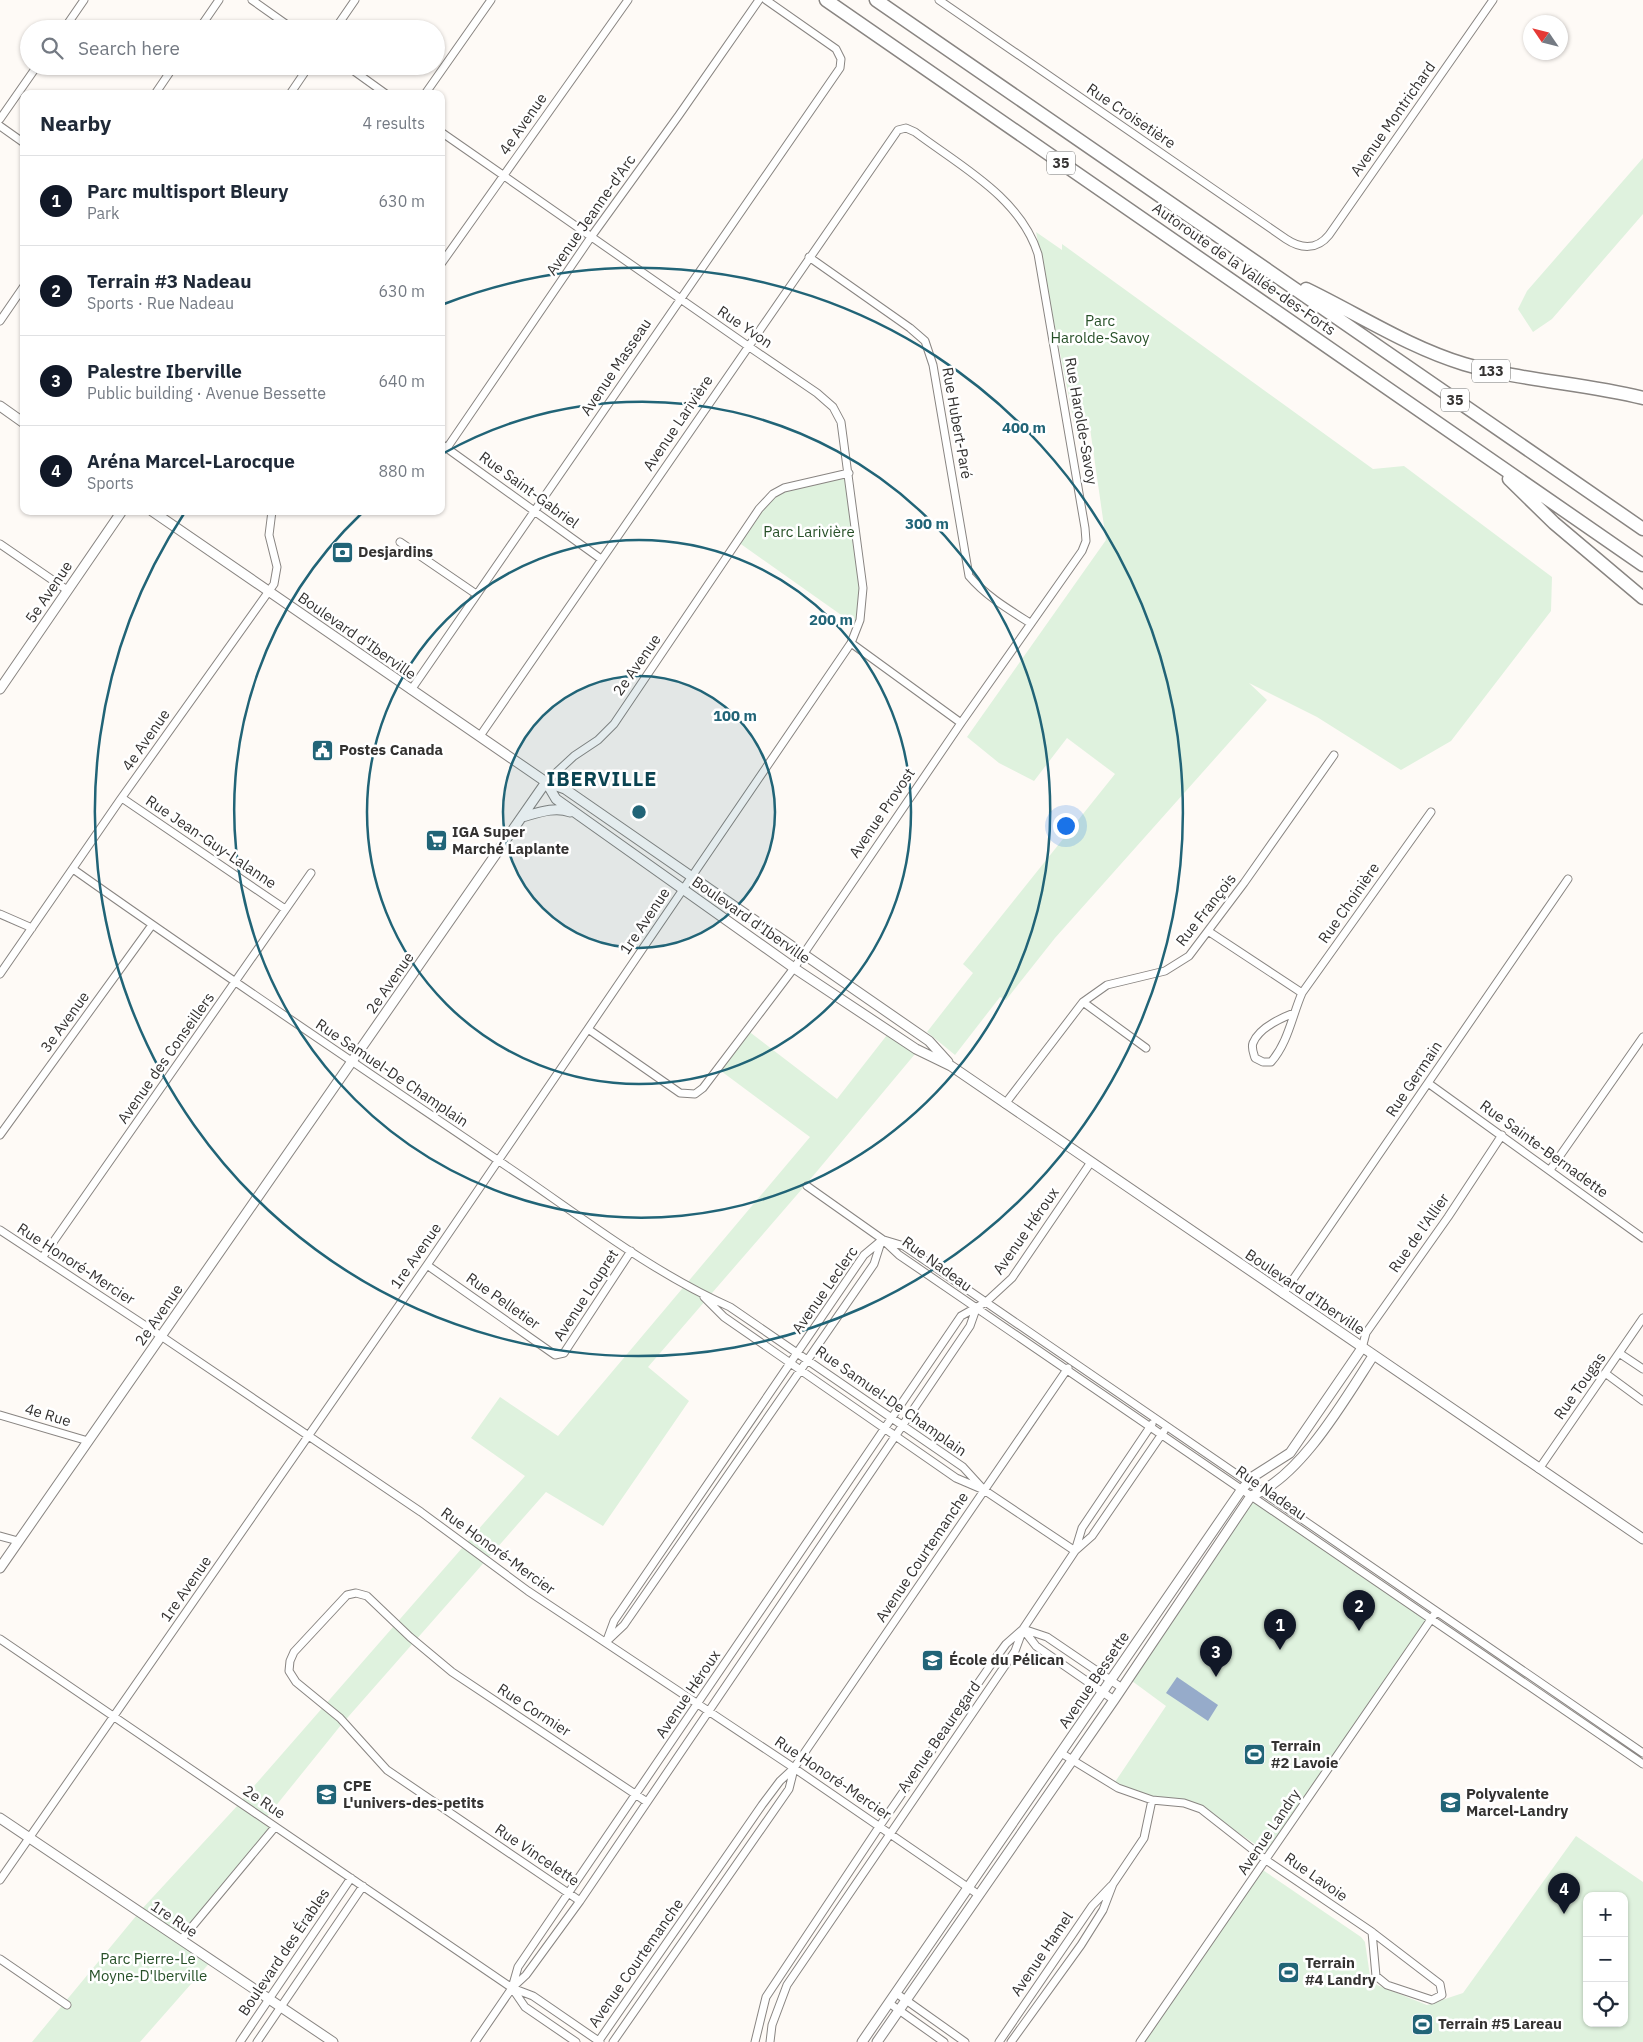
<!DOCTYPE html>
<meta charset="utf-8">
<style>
:root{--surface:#fff;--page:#f2f2f3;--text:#1f2937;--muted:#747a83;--line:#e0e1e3;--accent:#111827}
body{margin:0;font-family:"IBM Plex Sans",sans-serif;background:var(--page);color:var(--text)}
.controls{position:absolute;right:15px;bottom:15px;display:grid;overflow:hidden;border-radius:10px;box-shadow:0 1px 4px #0004}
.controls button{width:45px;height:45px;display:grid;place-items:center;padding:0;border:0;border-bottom:1px solid var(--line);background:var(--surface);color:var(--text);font:25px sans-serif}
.compass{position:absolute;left:1523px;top:15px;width:45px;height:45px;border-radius:50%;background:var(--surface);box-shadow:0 1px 4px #0004;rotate:305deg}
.you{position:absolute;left:1065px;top:825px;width:18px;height:18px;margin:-12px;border:4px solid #fff;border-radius:50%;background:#1a73e8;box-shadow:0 0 0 8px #1a73e833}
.badge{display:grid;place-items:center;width:32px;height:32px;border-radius:50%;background:var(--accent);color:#fff;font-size:16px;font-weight:700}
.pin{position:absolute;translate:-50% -41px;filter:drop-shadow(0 1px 2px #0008)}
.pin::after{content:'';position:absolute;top:26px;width:18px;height:15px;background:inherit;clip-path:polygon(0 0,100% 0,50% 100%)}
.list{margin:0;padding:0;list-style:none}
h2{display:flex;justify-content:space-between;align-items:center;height:65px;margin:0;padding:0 20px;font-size:21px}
h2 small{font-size:16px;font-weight:400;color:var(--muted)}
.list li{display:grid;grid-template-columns:32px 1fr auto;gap:15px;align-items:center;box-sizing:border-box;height:90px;padding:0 20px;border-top:1px solid var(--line)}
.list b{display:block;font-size:19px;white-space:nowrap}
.list p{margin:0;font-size:16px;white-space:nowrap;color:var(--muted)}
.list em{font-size:16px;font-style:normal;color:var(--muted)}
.icon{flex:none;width:28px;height:28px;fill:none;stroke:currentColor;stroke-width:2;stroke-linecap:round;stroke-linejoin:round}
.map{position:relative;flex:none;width:1643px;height:2042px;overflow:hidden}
.search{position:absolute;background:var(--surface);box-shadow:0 1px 4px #0004;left:20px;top:20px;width:425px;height:55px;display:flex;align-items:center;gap:12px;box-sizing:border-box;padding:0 18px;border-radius:28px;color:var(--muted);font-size:19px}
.panel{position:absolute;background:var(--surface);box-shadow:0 1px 4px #0004;left:20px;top:90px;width:425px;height:425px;border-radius:10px}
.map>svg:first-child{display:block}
.green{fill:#dff2de;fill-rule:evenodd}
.water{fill:#96abca}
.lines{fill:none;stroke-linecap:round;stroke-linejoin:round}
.minor-casing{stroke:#898582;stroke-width:9}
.tertiary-casing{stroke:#898582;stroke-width:11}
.motorway-casing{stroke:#898582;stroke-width:15}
.minor{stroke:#fff;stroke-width:7}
.tertiary{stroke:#fff;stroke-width:9}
.motorway{stroke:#fff;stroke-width:12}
.ring{fill:none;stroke:#216477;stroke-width:2.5}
.labels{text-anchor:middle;stroke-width:5;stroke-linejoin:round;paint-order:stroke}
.shield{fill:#fff;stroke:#71706f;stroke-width:1}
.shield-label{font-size:14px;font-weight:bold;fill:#343231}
.street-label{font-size:15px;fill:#343231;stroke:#fff}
.park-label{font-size:15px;fill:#275028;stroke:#fff}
.poi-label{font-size:15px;font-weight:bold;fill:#343231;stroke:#fff;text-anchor:start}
.district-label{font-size:20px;font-weight:bold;letter-spacing:1px;fill:#0a4351;stroke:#fff}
.centre{fill:#216477;stroke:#fff;stroke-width:2.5}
.ring-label{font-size:15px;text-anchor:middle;font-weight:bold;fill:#216477;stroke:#fff;stroke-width:5;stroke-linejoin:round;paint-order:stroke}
</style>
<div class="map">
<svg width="1643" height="2042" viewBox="0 0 1643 2042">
<rect width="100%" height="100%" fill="#fefaf6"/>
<path class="green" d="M1643,158V214L1552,319L1533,332L1518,309L1527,291Z
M1036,232L1062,250V244L1373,469L1404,466L1552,577L1551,611L1451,741L1401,770L1317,717L1249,683L1267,700L1055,938L1006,1000L1000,997L955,1055L927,1032L973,973L963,964L1115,774L1067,738L1034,781L999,763L967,737L1106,540L1089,421L1077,438Z
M849,473L866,593L865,611L861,629L738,542L761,509L776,492Z
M747,1030L837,1099L887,1035L915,1054L808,1182L648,1367L689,1401L603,1526L546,1492L341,1725L266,1818L241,1801L525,1476L471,1438L500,1397L558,1436L810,1137L721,1071Z
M1251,1496L1431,1620L1267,1852L1204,1810L1111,1788L1166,1706L1132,1681Z
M238,1805L271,1826L181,1939L213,1959L140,2042H32L141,1910Z
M1576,1836L1643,1882V2042H1137L1257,1866L1361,1937L1365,1942L1370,1976L1377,1985L1427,2005L1463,1993ZM1587,1896H1624V2023H1587Z"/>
<path class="water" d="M1177,1677L1218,1705L1208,1721L1166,1693Z"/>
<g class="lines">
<defs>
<path id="minor" d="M252,0L293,29
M939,0L1286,239C1301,249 1317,250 1329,235L1493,0
M64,29L84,0
M199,29L219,0
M335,29L355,0
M347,66L386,94
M155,94L174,66
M290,94L309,66
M425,94L491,0
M0,119L37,66
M0,126L24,143
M809,257L910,328L925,341L933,365L969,576C986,596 1008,609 1030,623
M441,264L628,0
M0,321L24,286
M441,444L601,559
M447,448L591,237L679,115L759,0
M400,542L476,594
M0,544L67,590
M851,643L961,723
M411,690L840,68L841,59L836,49L766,0
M480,736L898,130L906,128L915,132C960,166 1020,197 1038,254L1085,528L1086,541L1082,551L961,723L794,968L703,1088L695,1094L680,1093L588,1029
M546,782L574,756L598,740L614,724L759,509L773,494L784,488L849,473
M122,798L285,909
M73,869C214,969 356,1064 499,1161C574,1211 647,1270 730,1307L963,1467L984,1490
M0,914L32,928
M1208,931L1302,993
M0,974L120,800L274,584L277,567L269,535L272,511
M1083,1002L1146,1048
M1294,1013C1281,1018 1259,1028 1253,1043C1251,1048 1254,1054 1255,1058L1263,1062H1271C1288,1043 1292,1016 1302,993L1431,812
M1428,1083L1643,1238
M1005,1104L1083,1002L1107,985L1165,971L1189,956L1244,883L1334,755
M0,1135L152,925
M1550,1170L1643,1037
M807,1186L882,1239L899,1255L1643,1764
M0,1230L161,1336L421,1512L528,1591L794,1768L979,1895
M884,1240L904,1246L1643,1753
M42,1258L311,873
M427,1265L555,1355L564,1353L631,1251
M1283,1294L1568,879
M704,1297L724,1317L956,1478L984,1490L1075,1551
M1362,1348L1366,1333L1448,1217L1502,1135
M1619,1353L1643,1369
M1605,1373L1643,1401
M0,1415L88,1441
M1539,1469L1643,1318
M0,1536L18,1541
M1075,1551L1082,1528L1152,1424
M1023,1629L1047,1637L1122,1688
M1023,1629L1036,1646L1114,1700
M0,1639L512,1988L533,1996L600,2042
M607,1640L614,1621L864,1255L882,1240
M606,1642L624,1625L874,1264L882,1239
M1061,1753L1118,1788L1152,1800L1184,1803L1201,1809L1266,1860L1372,1932L1440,1984L1442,1995L1432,2000L1387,1985L1376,1976L1372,1932
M0,1880L427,1265L851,643L860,620L863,588L841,422L833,407L817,393L748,346L441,132
M580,1901L387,1770L340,1718L296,1682L289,1671L290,1661L294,1652L347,1595L356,1593L367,1596L410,1637L452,1672L647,1802
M181,1940L275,1827
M0,1959L67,2005
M512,1988L518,1967L961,1316L986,1302L1012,1278L1091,1162
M512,1988L525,2007L576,2042
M896,1993L965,2042
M889,2003L944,2042
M240,2042L351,1878
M257,2042L363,1886
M475,2042L512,1988L526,1975L580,1901L970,1326L976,1309
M598,2042L762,1805L780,1781L794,1768L1068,1368
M613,2042L789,1789L794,1769
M755,2042L766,1997L879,1827L990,1666L1006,1644L1023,1629L1075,1551L1092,1536L1164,1431
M770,2042L772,2025L787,1985L1015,1651L1022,1632
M999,2042L1092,1906L1111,1886
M1011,2042L1081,1945L1103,1910L1113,1884L1144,1838L1152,1800
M1140,2042L1436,1612"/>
<path id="tertiary" d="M0,406L24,423
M152,511L546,782L565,789L929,1041L948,1062
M0,689L122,511
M546,782L556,799L794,968L916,1049L951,1066L1643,1539
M522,817C537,813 555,806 570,812
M0,1568L546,782
M0,1818L333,2042
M862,2042L1242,1489L1254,1476L1290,1453L1362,1348
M877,2042L1114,1700L1251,1496C1300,1478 1345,1399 1373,1356"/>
<path id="motorway" d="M826,0L1643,565
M876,0L1643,529
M1306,289C1358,314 1408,347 1464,364C1522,381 1584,383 1643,398
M1509,479L1554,523L1643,598"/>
</defs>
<use href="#minor" class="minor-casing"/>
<use href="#tertiary" class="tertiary-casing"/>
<use href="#motorway" class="motorway-casing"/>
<use href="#minor" class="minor"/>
<use href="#tertiary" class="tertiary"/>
<use href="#motorway" class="motorway"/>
</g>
<circle cx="639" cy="812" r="136" fill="#216477" fill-opacity=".12"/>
<g class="ring">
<circle cx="639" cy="812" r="136"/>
<circle cx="639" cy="812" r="272"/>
<path d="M444 453A408 408 0 1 1 361 514"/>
<path d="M444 304A544 544 0 1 1 185 512"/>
</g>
<defs>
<symbol id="bank-square" viewBox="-11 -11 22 22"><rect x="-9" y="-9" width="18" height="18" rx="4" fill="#216477" stroke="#fff"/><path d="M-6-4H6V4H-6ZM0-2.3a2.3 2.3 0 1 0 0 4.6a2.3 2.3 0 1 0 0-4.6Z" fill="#fff"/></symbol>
<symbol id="civic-square" viewBox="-11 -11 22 22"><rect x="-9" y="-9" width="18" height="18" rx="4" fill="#216477" stroke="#fff"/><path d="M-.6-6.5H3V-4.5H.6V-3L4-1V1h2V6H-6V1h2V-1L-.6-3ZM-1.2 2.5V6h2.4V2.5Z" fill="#fff"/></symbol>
<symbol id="supermarket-square" viewBox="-11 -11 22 22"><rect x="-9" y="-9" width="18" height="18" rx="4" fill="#216477" stroke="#fff"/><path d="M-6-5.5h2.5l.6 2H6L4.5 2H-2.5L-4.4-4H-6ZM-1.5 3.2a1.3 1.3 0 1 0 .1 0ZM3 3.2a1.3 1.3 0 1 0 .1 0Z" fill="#fff"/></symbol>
<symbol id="school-square" viewBox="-11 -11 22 22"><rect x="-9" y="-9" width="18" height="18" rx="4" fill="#216477" stroke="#fff"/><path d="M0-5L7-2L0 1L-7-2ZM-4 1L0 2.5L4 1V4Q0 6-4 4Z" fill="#fff"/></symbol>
<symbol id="stadium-square" viewBox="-11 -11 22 22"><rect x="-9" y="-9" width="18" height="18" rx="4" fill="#216477" stroke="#fff"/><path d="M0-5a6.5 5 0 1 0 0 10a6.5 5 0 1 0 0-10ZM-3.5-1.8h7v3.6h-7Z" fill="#fff"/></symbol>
</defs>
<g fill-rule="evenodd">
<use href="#bank-square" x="330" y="540" width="25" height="25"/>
<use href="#civic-square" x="310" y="738" width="25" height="25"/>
<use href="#supermarket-square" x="424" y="828" width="25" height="25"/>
<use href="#school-square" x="920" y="1648" width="25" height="25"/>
<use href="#stadium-square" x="1242" y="1742" width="25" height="25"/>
<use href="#school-square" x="314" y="1782" width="25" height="25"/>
<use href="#school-square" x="1438" y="1790" width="25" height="25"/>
<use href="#stadium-square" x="1276" y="1960" width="25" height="25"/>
<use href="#stadium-square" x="1410" y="2012" width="25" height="25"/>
</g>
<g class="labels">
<g class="shield">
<rect x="1047" y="151.5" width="28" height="23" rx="4"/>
<rect x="1472" y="359.5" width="38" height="23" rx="4"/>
<rect x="1441" y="388.5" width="28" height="23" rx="4"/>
</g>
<g class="shield-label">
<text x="1061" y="168">35</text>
<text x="1491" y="376">133</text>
<text x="1455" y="405">35</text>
</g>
<g class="street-label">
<text transform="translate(1131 116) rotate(34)" y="5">Rue Croisetière</text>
<text transform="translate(1393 119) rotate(-55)" y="5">Avenue Montrichard</text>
<text transform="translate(523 124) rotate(-55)" y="5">4e Avenue</text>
<text transform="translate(591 215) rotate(-55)" y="5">Avenue Jeanne-d'Arc</text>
<text transform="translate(1244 269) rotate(35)" y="5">Autoroute de la Vallée-des-Forts</text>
<text transform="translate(745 327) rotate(34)" y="5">Rue Yvon</text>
<text transform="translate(616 367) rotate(-56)" y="5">Avenue Masseau</text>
<text transform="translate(1081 421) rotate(80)" y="5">Rue Harolde-Savoy</text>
<text transform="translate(678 423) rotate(-56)" y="5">Avenue Larivière</text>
<text transform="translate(957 423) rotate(80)" y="5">Rue Hubert-Paré</text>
<text transform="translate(529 490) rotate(36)" y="5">Rue Saint-Gabriel</text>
<text transform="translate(49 592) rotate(-56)" y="5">5e Avenue</text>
<text transform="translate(357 636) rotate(35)" y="5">Boulevard d'Iberville</text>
<text transform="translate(637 665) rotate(-55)" y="5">2e Avenue</text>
<text transform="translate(146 740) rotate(-55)" y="5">4e Avenue</text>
<text transform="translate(882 813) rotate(-56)" y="5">Avenue Provost</text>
<text transform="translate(211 842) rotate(34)" y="5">Rue Jean-Guy-Lalanne</text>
<text transform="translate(1349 903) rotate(-55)" y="5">Rue Choinière</text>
<text transform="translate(1206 910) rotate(-52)" y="5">Rue François</text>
<text transform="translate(751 920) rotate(35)" y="5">Boulevard d'Iberville</text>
<text transform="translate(645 921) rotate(-56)" y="5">1re Avenue</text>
<text transform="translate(390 983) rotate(-55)" y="5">2e Avenue</text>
<text transform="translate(65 1022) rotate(-54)" y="5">3e Avenue</text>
<text transform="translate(166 1058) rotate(-55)" y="5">Avenue des Conseillers</text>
<text transform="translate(392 1073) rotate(34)" y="5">Rue Samuel-De Champlain</text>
<text transform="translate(1414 1079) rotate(-56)" y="5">Rue Germain</text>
<text transform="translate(1544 1149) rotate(36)" y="5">Rue Sainte-Bernadette</text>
<text transform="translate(1026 1231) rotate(-55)" y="5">Avenue Héroux</text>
<text transform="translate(1419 1233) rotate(-55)" y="5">Rue de l'Allier</text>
<text transform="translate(416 1256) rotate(-55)" y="5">1re Avenue</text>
<text transform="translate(76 1264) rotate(33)" y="5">Rue Honoré-Mercier</text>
<text transform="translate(937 1264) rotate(36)" y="5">Rue Nadeau</text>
<text transform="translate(825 1290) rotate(-55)" y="5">Avenue Leclerc</text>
<text transform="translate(1305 1292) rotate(34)" y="5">Boulevard d'Iberville</text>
<text transform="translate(586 1295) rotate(-57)" y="5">Avenue Loupret</text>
<text transform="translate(503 1301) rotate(35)" y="5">Rue Pelletier</text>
<text transform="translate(159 1315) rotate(-55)" y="5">2e Avenue</text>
<text transform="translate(1580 1386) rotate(-55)" y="5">Rue Tougas</text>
<text transform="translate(891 1401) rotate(35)" y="5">Rue Samuel-De Champlain</text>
<text transform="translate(48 1415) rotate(17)" y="5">4e Rue</text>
<text transform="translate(1271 1493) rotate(35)" y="5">Rue Nadeau</text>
<text transform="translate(498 1551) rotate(36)" y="5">Rue Honoré-Mercier</text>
<text transform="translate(922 1557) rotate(-56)" y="5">Avenue Courtemanche</text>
<text transform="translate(186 1589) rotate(-55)" y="5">1re Avenue</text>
<text transform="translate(1094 1680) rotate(-56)" y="5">Avenue Bessette</text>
<text transform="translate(688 1694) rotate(-56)" y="5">Avenue Héroux</text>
<text transform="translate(534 1710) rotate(33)" y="5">Rue Cormier</text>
<text transform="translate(939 1737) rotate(-55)" y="5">Avenue Beauregard</text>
<text transform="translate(833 1778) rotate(34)" y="5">Rue Honoré-Mercier</text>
<text transform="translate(264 1802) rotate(34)" y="5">2e Rue</text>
<text transform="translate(1269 1832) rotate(-56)" y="5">Avenue Landry</text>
<text transform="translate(537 1855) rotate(34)" y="5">Rue Vincelette</text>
<text transform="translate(1316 1877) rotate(35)" y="5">Rue Lavoie</text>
<text transform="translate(174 1919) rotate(34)" y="5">1re Rue</text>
<text transform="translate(284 1952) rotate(-56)" y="5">Boulevard des Érables</text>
<text transform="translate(1042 1954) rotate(-56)" y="5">Avenue Hamel</text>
<text transform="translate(636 1963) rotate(-55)" y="5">Avenue Courtemanche</text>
</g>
<g class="park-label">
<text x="1100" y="326">Parc<tspan x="1100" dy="17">Harolde-Savoy</tspan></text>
<text x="809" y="537">Parc Larivière</text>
<text x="148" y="1964">Parc Pierre-Le<tspan x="148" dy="17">Moyne-D'lberville</tspan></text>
</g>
<g class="poi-label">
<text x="358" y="557">Desjardins</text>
<text x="339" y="755">Postes Canada</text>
<text x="452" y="837">IGA Super<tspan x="452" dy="17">Marché Laplante</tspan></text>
<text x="949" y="1665">École du Pélican</text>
<text x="1271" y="1751">Terrain<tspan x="1271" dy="17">#2 Lavoie</tspan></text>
<text x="343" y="1791">CPE<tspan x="343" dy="17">L'univers-des-petits</tspan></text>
<text x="1466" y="1799">Polyvalente<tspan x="1466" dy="17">Marcel-Landry</tspan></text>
<text x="1305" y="1968">Terrain<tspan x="1305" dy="17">#4 Landry</tspan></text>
<text x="1438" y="2029">Terrain #5 Lareau</text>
</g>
<g class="district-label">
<text x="602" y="786">IBERVILLE</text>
</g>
</g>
<circle cx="639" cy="812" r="8" class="centre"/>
<g class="ring-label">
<text x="1024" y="433">400 m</text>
<text x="927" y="529">300 m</text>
<text x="831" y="625">200 m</text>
<text x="735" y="721">100 m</text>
</g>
</svg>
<div class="controls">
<button>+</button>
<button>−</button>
<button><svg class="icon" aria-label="locate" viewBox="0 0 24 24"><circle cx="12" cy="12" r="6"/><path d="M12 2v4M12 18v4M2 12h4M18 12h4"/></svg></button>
</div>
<svg class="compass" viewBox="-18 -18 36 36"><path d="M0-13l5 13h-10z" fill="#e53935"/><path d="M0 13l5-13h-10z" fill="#747a83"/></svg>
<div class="you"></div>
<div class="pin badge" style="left:1280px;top:1650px">1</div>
<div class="pin badge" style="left:1359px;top:1631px">2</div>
<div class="pin badge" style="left:1216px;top:1677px">3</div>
<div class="pin badge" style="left:1564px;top:1914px">4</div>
<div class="search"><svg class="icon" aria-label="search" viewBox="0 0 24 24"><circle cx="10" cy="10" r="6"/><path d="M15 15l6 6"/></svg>Search here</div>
<section class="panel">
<h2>Nearby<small>4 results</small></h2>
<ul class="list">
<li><span class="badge">1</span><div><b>Parc multisport Bleury</b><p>Park</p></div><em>630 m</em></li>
<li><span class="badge">2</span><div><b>Terrain #3 Nadeau</b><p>Sports · Rue Nadeau</p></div><em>630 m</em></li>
<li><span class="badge">3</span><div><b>Palestre Iberville</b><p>Public building · Avenue Bessette</p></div><em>640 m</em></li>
<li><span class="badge">4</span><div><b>Aréna Marcel-Larocque</b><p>Sports</p></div><em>880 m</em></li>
</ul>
</section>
</div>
